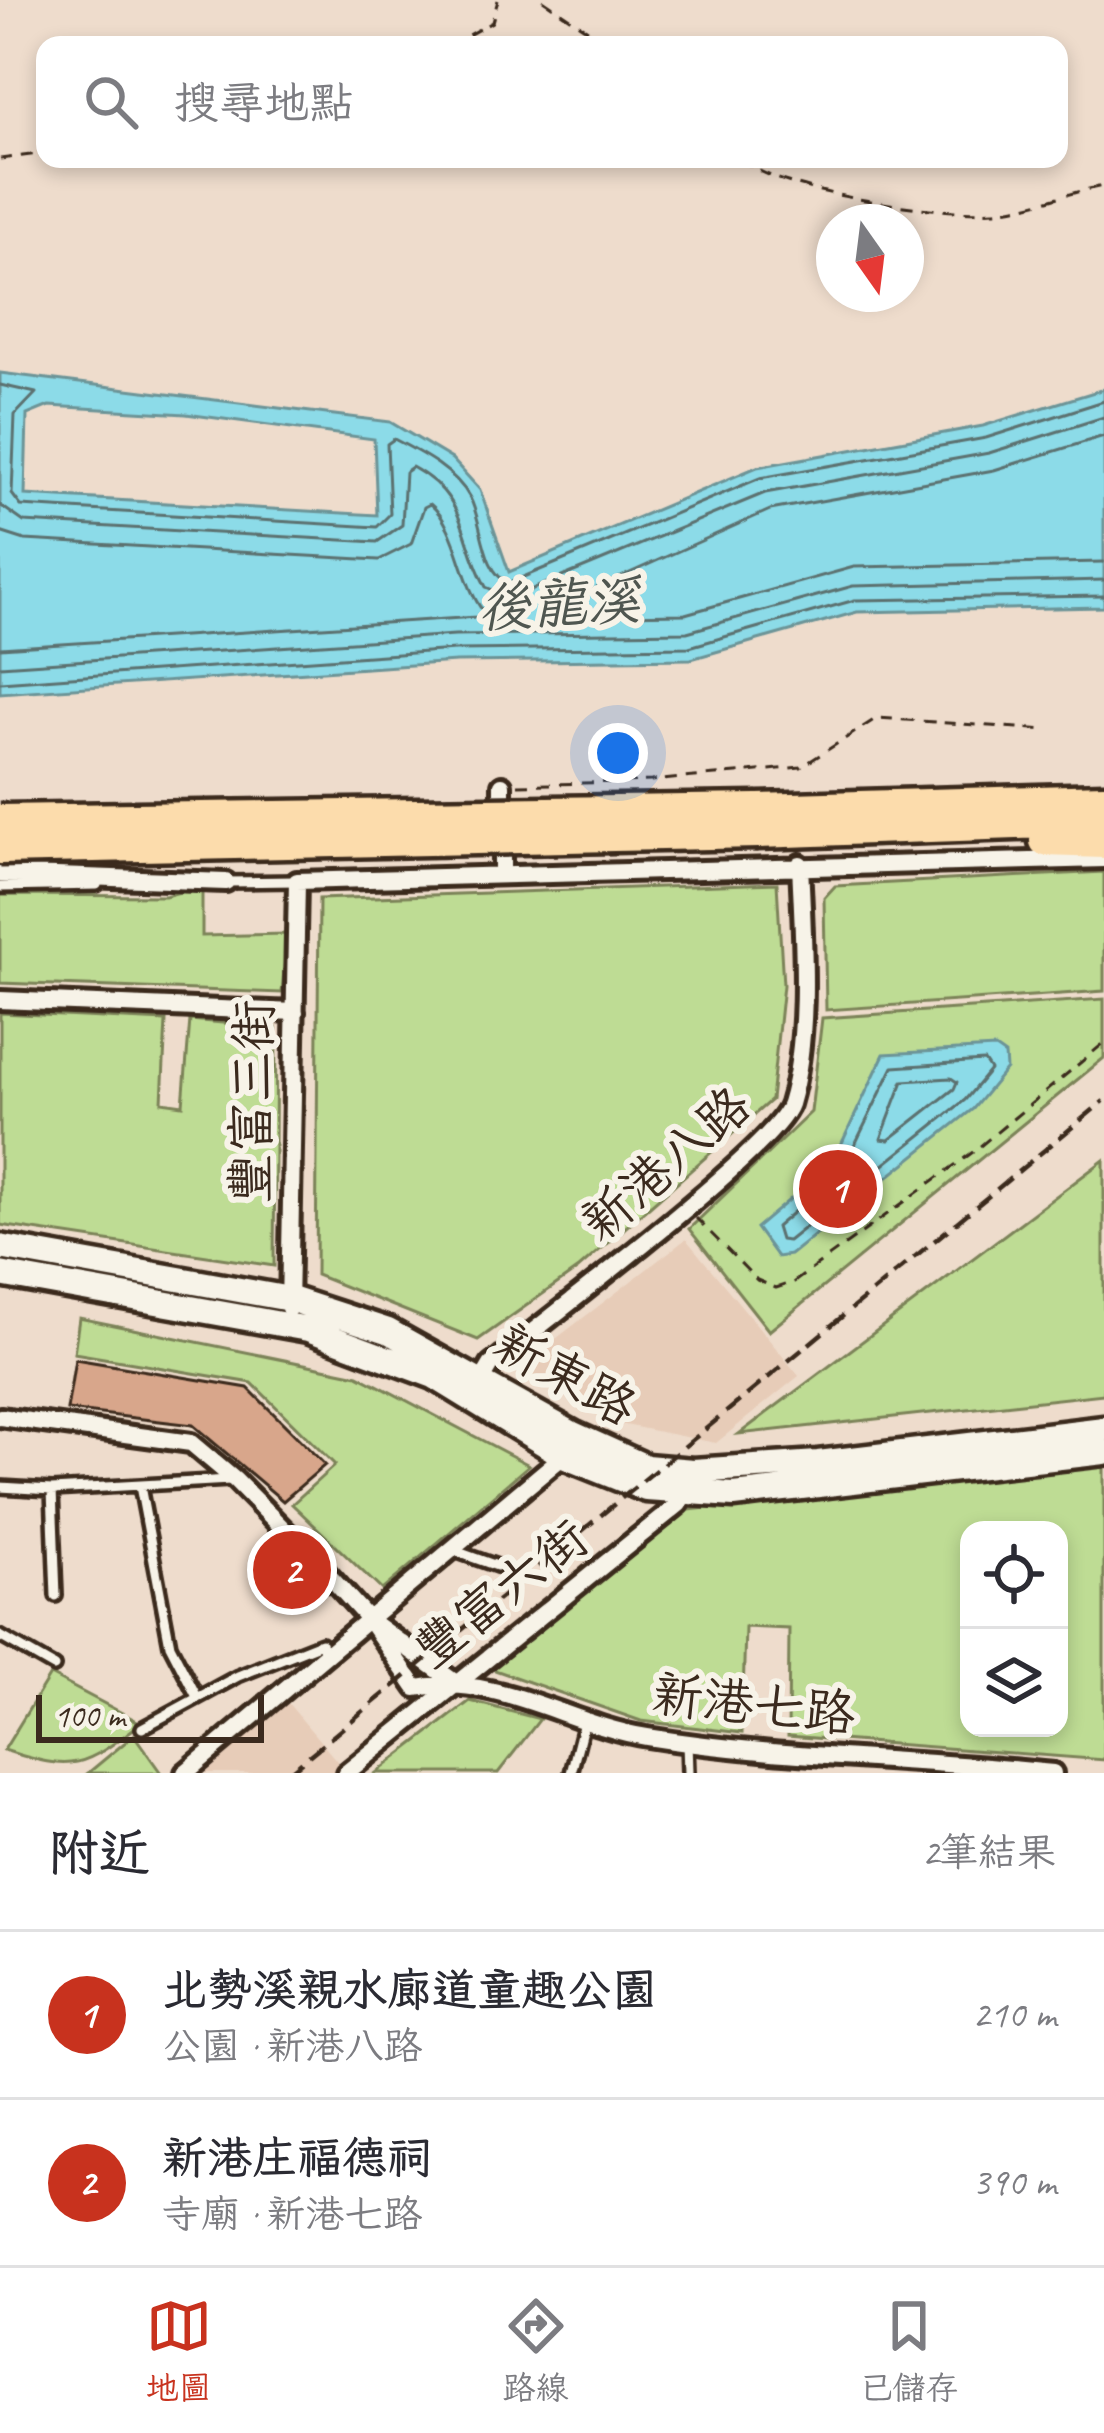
<!DOCTYPE html>
<html lang="zh-TW">
<meta charset="utf-8">
<style>
:root{--surface:#fff;--page:#f2f2f3;--text:#2b2b33;--muted:#7c7c81;--line:#e1e1e2;--accent:#c8321e}
body{margin:0;font-family:Caveat,"LXGW WenKai TC",sans-serif;background:var(--page);color:var(--text)}
.controls{position:absolute;right:36px;bottom:36px;display:grid;overflow:hidden;border-radius:24px;box-shadow:0 6px 18px #0003}
.controls button{width:108px;height:108px;display:grid;place-items:center;padding:0;border:0;border-bottom:3px solid var(--line);background:var(--surface);color:var(--text);font:60px sans-serif}
.compass{position:absolute;left:816px;top:204px;width:108px;height:108px;border-radius:50%;background:var(--surface);box-shadow:0 6px 18px #0003;rotate:166deg}
.scale{position:absolute;left:36px;bottom:30px;width:228px;box-sizing:border-box;padding-left:12px;border:6px solid #3b2a1e;border-top:0;font-size:33px;line-height:42px;white-space:nowrap;color:#3b2a1e;-webkit-text-stroke:9px #f7f3e8;paint-order:stroke}
.you{position:absolute;left:618px;top:753px;width:42px;height:42px;margin:-30px;border:9px solid #fff;border-radius:50%;background:#1a73e8;box-shadow:0 0 0 18px #1a73e833}
.badge{display:grid;place-items:center;width:78px;height:78px;border-radius:50%;background:var(--accent);color:#fff;font-size:39px;font-weight:700}
.pin{position:absolute;translate:-50% -50%;border:6px solid #fff;box-shadow:0 3px 12px #0006}
.list{margin:0;padding:0;list-style:none}
h2{display:flex;justify-content:space-between;align-items:center;height:156px;margin:0;padding:0 48px;font-size:51px}
h2 small{font-size:39px;font-weight:400;color:var(--muted)}
.list li{display:grid;grid-template-columns:78px 1fr auto;gap:36px;align-items:center;box-sizing:border-box;height:168px;padding:0 48px;border-top:3px solid var(--line)}
.list b{display:block;font-size:45px;white-space:nowrap}
.list p{margin:0;font-size:39px;white-space:nowrap;color:var(--muted)}
.list em{font-size:39px;font-style:normal;color:var(--muted)}
.icon{flex:none;width:66px;height:66px;fill:none;stroke:currentColor;stroke-width:2;stroke-linecap:round;stroke-linejoin:round}
.map{position:relative;flex:none;width:1104px;height:1773px;overflow:hidden}
.search{position:absolute;background:var(--surface);box-shadow:0 6px 18px #0003;left:36px;right:36px;top:36px;height:132px;display:flex;align-items:center;gap:30px;box-sizing:border-box;padding:0 42px;border-radius:24px;color:var(--muted);font-size:45px}
.sheet{height:492px;background:var(--surface)}
nav{display:flex;justify-content:space-around;align-items:center;box-sizing:border-box;height:168px;border-top:3px solid var(--line);background:var(--surface);font-size:33px;color:var(--muted)}
nav a{display:grid;justify-items:center;gap:6px}
nav .on{color:var(--accent)}
.map>svg:first-child{display:block}
.built{fill:#e7ccb8}
.green{fill:#bedc94;stroke:#7c8359;stroke-width:3;fill-rule:evenodd}
.water{fill:#8cdbe8;stroke:#6c9497;stroke-width:3;fill-rule:evenodd}
.lines{fill:none;stroke-linecap:round;stroke-linejoin:round}
.shore{stroke:#5b716f;stroke-width:3}
.building{fill:#d8a68b;stroke:#3b2a1e;stroke-width:3}
.lane-casing{stroke:#3b2a1e;stroke-width:18}
.street-casing{stroke:#3b2a1e;stroke-width:26}
.secondary-casing{stroke:#3b2a1e;stroke-width:33}
.highway-casing{stroke:#3b2a1e;stroke-width:39}
.path{stroke:#3b2a1e;stroke-width:3;stroke-dasharray:12 9;stroke-linecap:butt}
.lane{stroke:#f7f3e8;stroke-width:9}
.street{stroke:#f7f3e8;stroke-width:16}
.secondary{stroke:#f7f3e8;stroke-width:24}
.highway{stroke:#fcdcac;stroke-width:30}
.rail{stroke:#3b2a1e;stroke-width:4.5;stroke-dasharray:18 9;stroke-linecap:butt}
.highway-bridge-casing{stroke:#3b2a1e;stroke-width:39;stroke-linecap:butt}
.highway-bridge{stroke:#fcdcac;stroke-width:30}
.labels{text-anchor:middle;stroke-width:12;stroke-linejoin:round;paint-order:stroke}
.street-label{font-size:51px;fill:#3b2a1e;stroke:#f7f3e8}
.water-label{font-size:54px;font-style:italic;fill:#4f5650;stroke:#f7f3e8}
</style>
<div class="map">
<svg width="1104" height="1773" viewBox="0 0 1104 1773">
<rect width="100%" height="100%" fill="#eedccc"/>
<filter id="ink" filterUnits="userSpaceOnUse"><feTurbulence type="fractalNoise" baseFrequency=".00833" numOctaves="2"/><feDisplacementMap in="SourceGraphic" scale="24" xChannelSelector="R" yChannelSelector="G"/><feConvolveMatrix kernelMatrix="1 2 1 2 8 2 1 2 1" color-interpolation-filters="sRGB"/></filter>
<g filter="url(#ink)">
<path class="built" d="M686,1239L799,1376L716,1443L610,1422L531,1376L540,1351Z
M287,1702L342,1767L335,1773H204Z"/>
<path class="green" d="M1104,872V991L826,1010L824,898L835,886Z
M777,883L783,985L771,1100L578,1269L478,1340L316,1275L319,899Z
M191,889L202,892V936L287,934L282,993L0,983V895L165,896Z
M1104,999V1058L769,1331L689,1229L811,1112L822,1018Z
M0,1013L166,1021L162,1102L183,1105L190,1020L276,1028L274,1266L0,1225Z
M1104,1160V1394L739,1434Z
M79,1318L358,1375L529,1465L382,1590L292,1504L335,1465L252,1383L74,1353Z
M1104,1464V1760L788,1736L789,1629L745,1627L742,1733L641,1721L489,1668L689,1510ZM969,1530H1059V1728H969Z
M50,1675L141,1723C83,1768 74,1773 4,1750Z
M470,1701L540,1719L498,1773H376Z
M134,1735L161,1773H88Z"/>
<path class="water" d="M0,373L390,422L452,459L480,490L509,572L757,467L983,426L1104,389V607L857,612L691,659L456,662L0,693ZM49,406L186,414L374,439L377,515L25,495L27,415Z
M995,1048L1005,1055L1006,1069L973,1109L790,1255L777,1257L756,1228L832,1164L884,1054Z"/>
<g class="lines">
<path class="shore" d="M0,385L36,393L15,415L12,494L21,506L377,527L390,514L387,444L394,439C421,453 455,470 470,498C483,522 482,573 509,583L760,478L986,438L1104,401
M1104,436L994,470L770,510L545,611L551,616L685,614L854,567L1104,562
M0,505L24,522L377,542L402,525L405,472L412,467C469,498 459,537 486,587L511,598L765,493L989,453L1104,417
M0,532L25,540L379,560L411,544L424,507L430,504C458,527 460,581 483,611L477,617L0,648
M0,666L455,635L687,632L853,586L1104,580
M0,682L455,650L689,647L855,600L1104,596
M984,1061L990,1070L965,1100L788,1241L780,1240L776,1227L842,1171L893,1067Z
M951,1078L957,1082L954,1089L889,1140L881,1139L903,1081Z"/>
</g>
<path class="building" d="M75,1359L248,1388L325,1465L283,1501L193,1425L67,1410Z"/>
<g class="lines">
<defs>
<path id="lane" d="M227,882L297,881
M0,887L97,885
M140,1486L170,1645L197,1697
M0,1487L52,1490L230,1480
M52,1490L56,1596
M455,1551L497,1566
M0,1636L54,1667
M142,1728L238,1676L321,1643L326,1655
M687,1742L688,1773
M571,1773L585,1718"/>
<path id="street" d="M0,874L226,882
M502,874V785
M0,1000L295,1012
M289,1308L297,881L1104,859
M475,1392L491,1365C541,1323 776,1148 790,1104C811,1034 803,937 800,864
M0,1417L191,1443L235,1480L323,1569L370,1621L416,1688C499,1673 568,1725 647,1737C782,1759 918,1758 1053,1773
M376,1625L453,1681
M185,1773L568,1452
M346,1773L679,1504L688,1486"/>
<path id="secondary" d="M0,1247L290,1299L388,1331L573,1434L646,1467L693,1471L818,1463L1104,1429
M0,1274L308,1329L434,1376L566,1457L646,1489L734,1495L1104,1452"/>
<path id="highway" d="M758,809L1104,799
M757,833L1104,821
M1045,841L1104,843"/>
</defs>
<use href="#lane" class="lane-casing"/>
<use href="#street" class="street-casing"/>
<use href="#secondary" class="secondary-casing"/>
<use href="#highway" class="highway-casing"/>
<path class="path" d="M543,0L610,45
M450,45L492,22L498,0
M0,159L45,153
M742,159C774,193 946,216 994,211C1031,208 1068,192 1104,186
M518,785L651,781L801,767L877,718L1047,730
M696,1218L757,1280L776,1288L794,1282L973,1152L1104,1043"/>
<use href="#lane" class="lane"/>
<use href="#street" class="street"/>
<use href="#secondary" class="secondary"/>
<use href="#highway" class="highway"/>
<path class="rail" d="M288,1773L1104,1101"/>
<defs>
<path id="highway-bridge" d="M0,820L758,809
M0,849L757,833"/>
</defs>
<use href="#highway-bridge" class="highway-bridge-casing"/>
<use href="#highway-bridge" class="highway-bridge"/>
</g>
</g>
<g class="labels">
<g class="street-label">
<text transform="translate(251 1102) rotate(-89)" y="18">豐富三街</text>
<text transform="translate(665 1163) rotate(-41)" y="18">新港八路</text>
<text transform="translate(566 1374) rotate(29)" y="18">新東路</text>
<text transform="translate(500 1593) rotate(-38)" y="18">豐富六街</text>
<text transform="translate(754 1703) rotate(6)" y="18">新港七路</text>
</g>
<g class="water-label">
<text transform="translate(559 603) rotate(-3)" y="19">後龍溪</text>
</g>
</g>
</svg>
<div class="controls">
<button><svg class="icon" aria-label="locate" viewBox="0 0 24 24"><circle cx="12" cy="12" r="6"/><path d="M12 2v4M12 18v4M2 12h4M18 12h4"/></svg></button>
<button><svg class="icon" aria-label="layers" viewBox="0 0 24 24"><path d="M12 4l9 5-9 5-9-5zM3 14l9 5 9-5"/></svg></button>
</div>
<svg class="compass" viewBox="-18 -18 36 36"><path d="M0-13l5 13h-10z" fill="#e53935"/><path d="M0 13l5-13h-10z" fill="#7c7c81"/></svg>
<div class="scale">100 m</div>
<div class="you"></div>
<div class="pin badge" style="left:838px;top:1189px">1</div>
<div class="pin badge" style="left:292px;top:1570px">2</div>
<div class="search"><svg class="icon" aria-label="search" viewBox="0 0 24 24"><circle cx="10" cy="10" r="6"/><path d="M15 15l6 6"/></svg>搜尋地點</div>
</div>
<section class="sheet">
<h2>附近<small>2筆結果</small></h2>
<ul class="list">
<li><span class="badge">1</span><div><b>北勢溪親水廊道童趣公園</b><p>公園 · 新港八路</p></div><em>210 m</em></li>
<li><span class="badge">2</span><div><b>新港庄福德祠</b><p>寺廟 · 新港七路</p></div><em>390 m</em></li>
</ul>
</section>
<nav>
<a class="on"><svg class="icon" aria-label="map" viewBox="0 0 24 24"><path d="M3 6l6-2 6 2 6-2v14l-6 2-6-2-6 2zM9 4v14M15 6v14"/></svg>地圖</a>
<a><svg class="icon" aria-label="directions" viewBox="0 0 24 24"><path d="M12 3l9 9-9 9-9-9zM9 14v-3h6M13 9l2 2-2 2"/></svg>路線</a>
<a><svg class="icon" aria-label="saved" viewBox="0 0 24 24"><path d="M7 4h10v16l-5-4-5 4z"/></svg>已儲存</a>
</nav>
